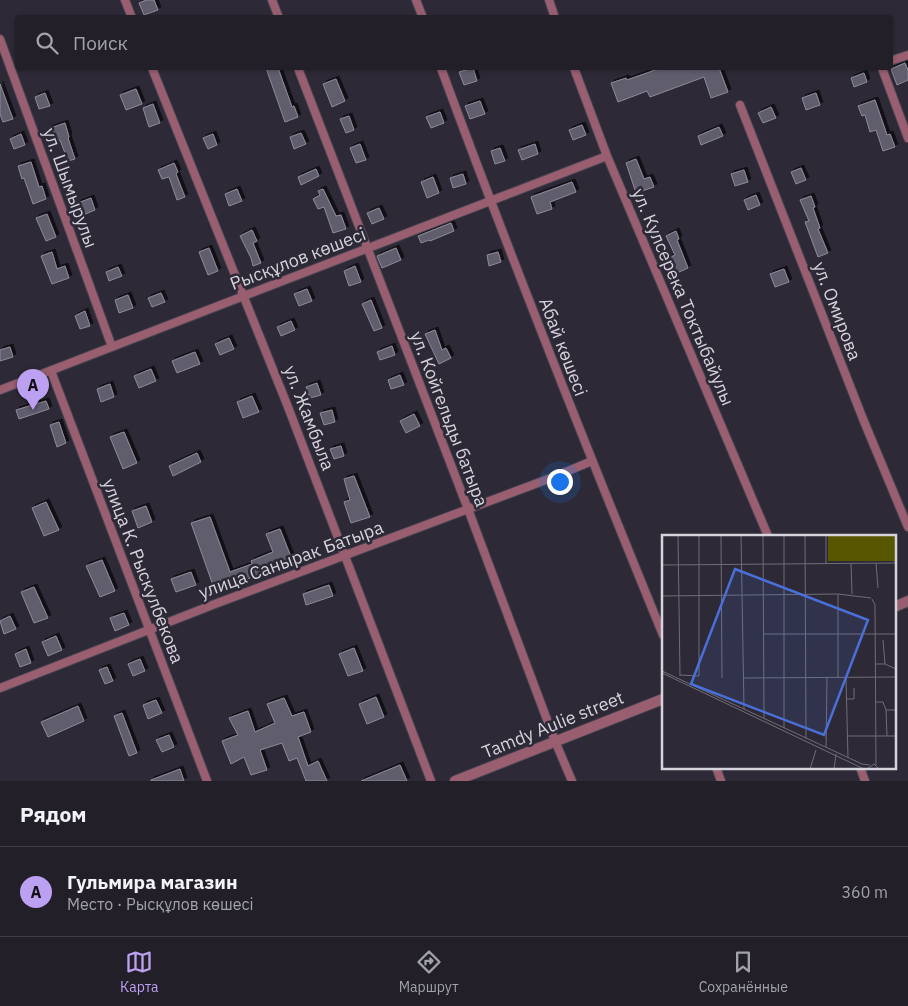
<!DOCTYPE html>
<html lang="ru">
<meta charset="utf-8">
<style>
:root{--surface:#221f28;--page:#2a2730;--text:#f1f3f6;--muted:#a2a2a8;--line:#3f3d45;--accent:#bca0f2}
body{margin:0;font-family:"IBM Plex Sans",sans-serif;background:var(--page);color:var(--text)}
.you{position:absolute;left:559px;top:481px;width:18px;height:18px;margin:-12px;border:4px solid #fff;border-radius:50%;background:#1a73e8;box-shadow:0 0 0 8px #1a73e833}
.badge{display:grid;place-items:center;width:32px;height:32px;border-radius:50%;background:var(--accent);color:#111;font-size:16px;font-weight:700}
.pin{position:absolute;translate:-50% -41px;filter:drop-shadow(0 1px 2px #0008)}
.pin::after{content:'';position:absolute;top:26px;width:18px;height:15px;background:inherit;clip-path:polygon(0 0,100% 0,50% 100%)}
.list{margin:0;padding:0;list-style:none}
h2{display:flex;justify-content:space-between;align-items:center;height:65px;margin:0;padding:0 20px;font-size:21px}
h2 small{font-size:16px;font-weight:400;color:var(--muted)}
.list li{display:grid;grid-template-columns:32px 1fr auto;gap:15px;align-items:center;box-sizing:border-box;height:90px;padding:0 20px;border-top:1px solid var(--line)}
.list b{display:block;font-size:19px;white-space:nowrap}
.list p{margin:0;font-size:16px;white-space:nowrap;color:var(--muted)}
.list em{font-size:16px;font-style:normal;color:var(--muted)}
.icon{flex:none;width:28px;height:28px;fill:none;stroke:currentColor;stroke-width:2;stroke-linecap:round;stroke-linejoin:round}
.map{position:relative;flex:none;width:908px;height:781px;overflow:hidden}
.search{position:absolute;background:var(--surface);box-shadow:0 1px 4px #0004;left:15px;right:15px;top:15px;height:55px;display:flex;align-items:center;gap:12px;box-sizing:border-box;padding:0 18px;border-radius:5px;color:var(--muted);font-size:19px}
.sheet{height:155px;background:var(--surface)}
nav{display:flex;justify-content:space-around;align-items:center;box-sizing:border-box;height:70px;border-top:1px solid var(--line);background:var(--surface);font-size:14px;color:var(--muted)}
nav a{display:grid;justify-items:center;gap:2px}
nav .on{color:var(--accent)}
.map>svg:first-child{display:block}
.building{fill:#615d6d;stroke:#8f8a9b;filter:url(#shadow)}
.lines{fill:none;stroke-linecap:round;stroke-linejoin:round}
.minor-casing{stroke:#484451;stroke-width:10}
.tertiary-casing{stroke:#484451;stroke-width:12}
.minor{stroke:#995f70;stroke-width:8}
.tertiary{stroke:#995f70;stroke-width:10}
.labels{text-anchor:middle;stroke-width:5;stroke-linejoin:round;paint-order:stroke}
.street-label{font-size:18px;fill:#d5d3dc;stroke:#2d2936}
.inset-road{fill:none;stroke:#706d78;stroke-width:1}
.view{fill:#4b6fd9;fill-opacity:0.15;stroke:#4b6fd9;stroke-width:2.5}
.inset-edge{fill:none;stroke:#d5d3dc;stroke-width:2.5}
</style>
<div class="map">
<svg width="908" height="781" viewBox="0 0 908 781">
<defs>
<filter id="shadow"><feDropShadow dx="3" dy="-3" stdDeviation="0" flood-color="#0009"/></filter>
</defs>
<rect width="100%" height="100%" fill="#2d2936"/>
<path class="building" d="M146,0H154L158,10L144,15L139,3Z
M905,63L908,70V80L897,85L891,69Z
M266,68H278L292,107L294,106L298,117L285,122Z
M473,68L477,81L464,85L459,72Z
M661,68H719L728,92L711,98L704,77L650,97L647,91L618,102L611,83L626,78L627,80Z
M864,73L867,82L854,87L851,78Z
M336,79L345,101L332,107L323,84Z
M0,84L13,119L3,122L0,114Z
M136,89L142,104L126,110L120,95Z
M45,93L50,106L39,109L35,97Z
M816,93L820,105L806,110L802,98Z
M875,100L887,135L890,134L895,147L883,151L876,130L870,132L865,115L862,116L858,106Z
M480,101L485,114L470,119L465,106Z
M153,104L160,123L149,127L143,108Z
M771,107L776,118L763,123L758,113Z
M440,112L444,123L431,128L426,117Z
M349,116L354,130L346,133L340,119Z
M65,123L69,137L68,138L75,159L68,161L60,140L52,143L48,129Z
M582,125L586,135L573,140L569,130Z
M719,127L723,136L701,145L698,136Z
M301,133L306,144L294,149L290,137Z
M21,134L25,145L14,149L10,139Z
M213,134L217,145L208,149L203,138Z
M360,144L366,160L356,163L350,148Z
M535,144L538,154L522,160L518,150Z
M500,148L505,161L495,164L491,151Z
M636,159L644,179L650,177L654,187L636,193L626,163Z
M31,162L39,187L42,186L46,199L33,204L24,178L22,179L18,166Z
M174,163L178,172L176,174L185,197L177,200L169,177L162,179L158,170Z
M801,168L806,180L796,184L791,172Z
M316,169L319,176L301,185L298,177Z
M744,170L748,182L735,186L731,174Z
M463,174L466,184L453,188L450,178Z
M433,177L439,193L427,198L421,182Z
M572,182L576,192L550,202L552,209L537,214L531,197Z
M237,189L242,201L229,206L225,194Z
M323,189L336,216L341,215L346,229L333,233L324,207L318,209L313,199L320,195L318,191Z
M756,195L760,205L748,210L744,200Z
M811,196L815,207L813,208L820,228L818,229L828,253L818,257L805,222L809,221L800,200Z
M91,198L95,210L83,215L78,203Z
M379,208L384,219L372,224L367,213Z
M47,214L56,237L46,241L36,218Z
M451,223L454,231L430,241L429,240L421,243L418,236Z
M252,230L257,241L253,243L261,263L253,266L251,258L240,236Z
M676,231L679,239L677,240L688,268L675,274L669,258L675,255L666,236Z
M209,248L218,271L208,275L199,252Z
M396,248L401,260L382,268L377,256Z
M52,252L57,269L65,266L69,278L52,284L41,256Z
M498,252L501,262L489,266L487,255Z
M355,266L361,282L349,286L344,271Z
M118,267L122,276L109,281L106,272Z
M784,269L789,282L775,287L770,274Z
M307,289L312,301L299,306L294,294Z
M161,293L165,302L152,307L148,298Z
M128,295L133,308L119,313L115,300Z
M371,300L382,328L374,331L362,304Z
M85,311L90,326L80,329L75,316Z
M291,321L295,330L281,336L277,327Z
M435,330L442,350L446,348L451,358L439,364L425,334Z
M229,338L234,349L220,355L215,344Z
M392,346L395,355L380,360L377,352Z
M10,347L13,357L0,361V350Z
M195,352L200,364L177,373L172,361Z
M151,369L156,381L139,388L134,376Z
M400,375L404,385L391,389L388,380Z
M317,383L321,395L310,398L306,387Z
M110,384L114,397L101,402L97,389Z
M252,396L259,412L243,418L237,402Z
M46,401L49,409L19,419L16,410Z
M332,410L335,422L324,425L320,413Z
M414,414L420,426L406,433L400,421Z
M59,422L66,443L57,447L50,425Z
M124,432L137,463L123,469L110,437Z
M341,446L344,456L334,459L330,449Z
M197,453L201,462L173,476L169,466Z
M354,476L370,517L351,523L344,502L350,500L344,479Z
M46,502L59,530L44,536L32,508Z
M146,506L152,522L138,528L132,511Z
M210,517L230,572L252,564L251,561L273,552L266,534L280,529L293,562L215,591L191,523Z
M102,560L115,591L100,597L86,566Z
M191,572L196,585L176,592L171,579Z
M329,585L333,596L306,605L303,594Z
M34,587L48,618L34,623L21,592Z
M124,613L129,625L115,631L110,618Z
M10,616L16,629L4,634L0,621Z
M56,636L62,650L48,656L42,642Z
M354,648L363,671L348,676L339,654Z
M26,649L31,663L20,667L15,654Z
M140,659L145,671L133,676L128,664Z
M107,667L113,681L105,684L99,670Z
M376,697L384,717L367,724L359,704Z
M284,698L292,716L304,712L311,732L298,737L308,766L318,761L327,781H306L297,758L289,761L282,743L260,750L267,770L251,775L244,757L231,764L222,741L238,735L229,718L248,711L255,732L275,723L267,704Z
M156,700L162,713L148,719L143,705Z
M78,706L84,721L48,737L41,722Z
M122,713L137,753L129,756L114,716Z
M169,735L174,747L162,752L156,740Z
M400,765L407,781H361Z
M180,769L184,781H151V780Z"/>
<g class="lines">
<defs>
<path id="minor" d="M125,0L132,18
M272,0L279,18
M416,0L423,18
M549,0L555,18
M0,39L112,347
M890,61L908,55
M152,68L288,407L431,781
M298,68L468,509L555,741L572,781
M441,68C511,258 586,447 663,635
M574,68L607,156L768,536
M882,68L908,138
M740,105L863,419L908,527
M51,371L207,781
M0,390L607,156
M0,688L215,604L551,478L592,461
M716,767L721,781
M860,767L865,781"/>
<path id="tertiary" d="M894,607L908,601
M455,781L663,699"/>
</defs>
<use href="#minor" class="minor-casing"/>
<use href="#tertiary" class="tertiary-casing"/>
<use href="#minor" class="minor"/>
<use href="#tertiary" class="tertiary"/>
</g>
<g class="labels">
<g class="street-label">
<text transform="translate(70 188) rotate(70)" y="6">ул. Шымырулы</text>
<text transform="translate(298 259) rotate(-21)" y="6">Рысқұлов көшесі</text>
<text transform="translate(683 297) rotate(67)" y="6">ул. Кулсерека Токтыбайулы</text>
<text transform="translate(837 311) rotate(69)" y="6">ул. Омирова</text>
<text transform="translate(563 347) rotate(69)" y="6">Абай көшесі</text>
<text transform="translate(309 418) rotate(69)" y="6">ул. Жамбыла</text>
<text transform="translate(449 419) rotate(69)" y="6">ул. Койгельды батыра</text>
<text transform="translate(291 560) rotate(-20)" y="6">улица Санырак Батыра</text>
<text transform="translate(143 571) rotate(69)" y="6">улица К. Рыскулбекова</text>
<text transform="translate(553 725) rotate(-22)" y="6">Tamdy Aulie street</text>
</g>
</g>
<g transform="translate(662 535)">
<rect width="234" height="234" fill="#2d2936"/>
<path d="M166,0H234V26H166Z" fill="#575700"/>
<path class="inset-road" d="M16,0L18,141M59,0L60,143M79,0L82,174M101,0L102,183M122,0V193M143,0L144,204M164,28V0M189,28L190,59M214,28L216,53M0,30L234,28M0,61L176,59L209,63M210,64L213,70L214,230M101,99H234M221,105L223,129M213,129H223L234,134M0,136L200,229L208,230M0,138L202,234M18,140L37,141V0M82,143L234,142M176,143V59M184,143L186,223M185,164H192V153M213,167H221L224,175M185,201H234M225,201L224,175H234M164,212L165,143M148,234L154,215M172,234L174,219M205,234L212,229L217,234"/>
<path class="view" d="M73,34L206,85L162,200L29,149Z"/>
<rect width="234" height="234" class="inset-edge"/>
</g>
</svg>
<div class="you"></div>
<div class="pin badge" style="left:33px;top:410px">A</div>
<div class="search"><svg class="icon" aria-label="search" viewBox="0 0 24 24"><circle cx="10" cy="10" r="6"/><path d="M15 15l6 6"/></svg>Поиск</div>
</div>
<section class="sheet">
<h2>Рядом<small></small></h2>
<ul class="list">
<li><span class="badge">A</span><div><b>Гульмира магазин</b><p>Место · Рысқұлов көшесі</p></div><em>360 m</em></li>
</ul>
</section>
<nav>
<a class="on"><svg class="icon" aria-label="map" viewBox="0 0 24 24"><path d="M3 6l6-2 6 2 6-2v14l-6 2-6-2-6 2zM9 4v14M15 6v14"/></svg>Карта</a>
<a><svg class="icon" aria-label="directions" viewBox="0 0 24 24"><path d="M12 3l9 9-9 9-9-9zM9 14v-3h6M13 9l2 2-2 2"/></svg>Маршрут</a>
<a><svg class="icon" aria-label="saved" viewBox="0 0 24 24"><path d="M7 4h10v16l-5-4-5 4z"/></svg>Сохранённые</a>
</nav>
